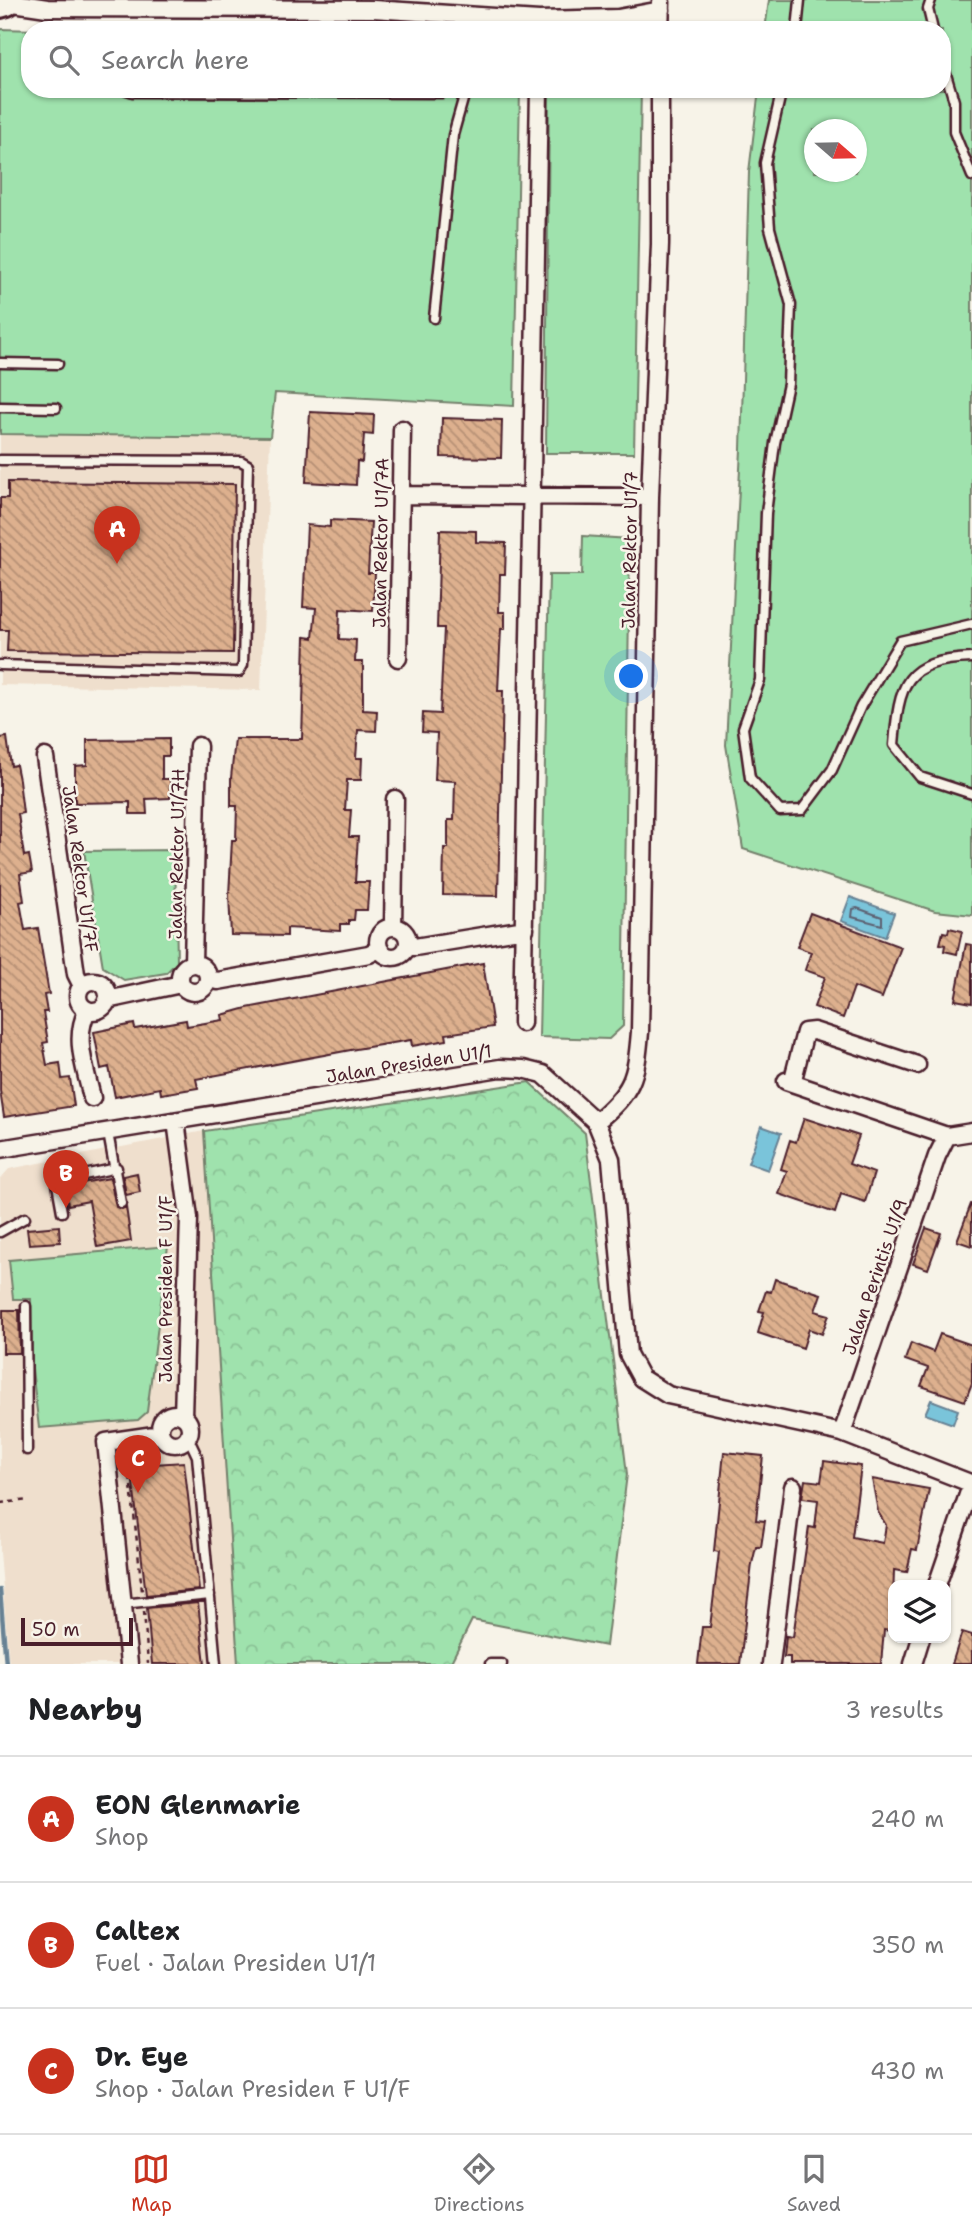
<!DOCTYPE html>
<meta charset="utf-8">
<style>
:root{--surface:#fff;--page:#f2f2f2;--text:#202124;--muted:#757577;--line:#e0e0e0;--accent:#c8321e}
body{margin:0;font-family:"Shantell Sans",sans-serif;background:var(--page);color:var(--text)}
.controls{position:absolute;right:21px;bottom:21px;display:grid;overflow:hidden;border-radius:14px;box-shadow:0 2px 5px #0004}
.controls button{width:63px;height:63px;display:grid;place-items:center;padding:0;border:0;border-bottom:2px solid var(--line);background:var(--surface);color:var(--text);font:35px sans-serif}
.compass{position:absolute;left:804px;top:119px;width:63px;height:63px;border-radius:50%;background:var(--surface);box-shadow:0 2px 5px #0004;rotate:110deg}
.scale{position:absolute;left:21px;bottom:18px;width:112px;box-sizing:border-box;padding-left:7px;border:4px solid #4a1f2b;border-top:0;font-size:19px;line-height:24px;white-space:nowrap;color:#4a1f2b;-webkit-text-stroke:5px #f7f3e8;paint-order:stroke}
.you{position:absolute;left:632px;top:677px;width:24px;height:24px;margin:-18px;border:5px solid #fff;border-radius:50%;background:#1a73e8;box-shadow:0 0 0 10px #1a73e833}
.badge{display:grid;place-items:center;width:46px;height:46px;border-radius:50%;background:var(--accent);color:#fff;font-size:23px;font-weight:700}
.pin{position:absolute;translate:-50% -58px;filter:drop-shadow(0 2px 4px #0008)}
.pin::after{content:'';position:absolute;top:37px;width:24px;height:21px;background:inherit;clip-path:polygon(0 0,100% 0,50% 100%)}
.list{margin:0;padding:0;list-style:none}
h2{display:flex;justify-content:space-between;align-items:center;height:91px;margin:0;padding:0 28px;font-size:30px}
h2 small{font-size:23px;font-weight:400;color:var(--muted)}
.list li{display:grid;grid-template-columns:46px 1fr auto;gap:21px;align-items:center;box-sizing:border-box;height:126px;padding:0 28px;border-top:2px solid var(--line)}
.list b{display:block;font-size:26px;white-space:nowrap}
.list p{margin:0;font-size:23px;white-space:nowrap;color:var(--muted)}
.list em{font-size:23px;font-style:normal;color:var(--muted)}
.icon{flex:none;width:38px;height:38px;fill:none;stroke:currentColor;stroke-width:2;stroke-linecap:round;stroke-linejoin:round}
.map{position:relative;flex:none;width:972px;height:1664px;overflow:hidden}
.search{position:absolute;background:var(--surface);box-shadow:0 2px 5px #0004;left:21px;right:21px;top:21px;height:77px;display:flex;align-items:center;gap:18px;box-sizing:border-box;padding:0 24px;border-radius:28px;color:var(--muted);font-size:26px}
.sheet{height:469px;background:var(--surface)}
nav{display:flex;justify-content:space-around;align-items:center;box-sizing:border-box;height:98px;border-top:2px solid var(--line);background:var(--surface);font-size:19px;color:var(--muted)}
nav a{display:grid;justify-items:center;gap:4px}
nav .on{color:var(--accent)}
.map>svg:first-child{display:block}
.built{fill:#efdfcd}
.green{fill:#9fe2ad;stroke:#74806c;stroke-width:2;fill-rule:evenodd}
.forest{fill:url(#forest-crowns);stroke:#74806c;stroke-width:2}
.water{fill:#7ac4da;stroke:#678294;stroke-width:2}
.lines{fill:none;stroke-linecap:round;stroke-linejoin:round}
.shore{stroke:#5d6171;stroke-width:2}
.stream{stroke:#678294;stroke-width:4.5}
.building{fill:url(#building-back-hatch);stroke:#4a1f2b;stroke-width:2}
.service-casing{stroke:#4a1f2b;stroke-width:13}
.minor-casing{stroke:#4a1f2b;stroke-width:21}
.primary-casing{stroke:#4a1f2b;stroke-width:30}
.path{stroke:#4a1f2b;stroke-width:2.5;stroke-dasharray:5 5;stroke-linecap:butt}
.service{stroke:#f7f3e8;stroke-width:8}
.minor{stroke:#f7f3e8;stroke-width:16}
.primary{stroke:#f7f3e8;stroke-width:24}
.labels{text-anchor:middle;stroke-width:5;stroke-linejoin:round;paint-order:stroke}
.street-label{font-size:18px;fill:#4a1f2b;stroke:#f7f3e8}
</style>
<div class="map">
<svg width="972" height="1664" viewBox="0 0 972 1664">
<defs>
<pattern id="forest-crowns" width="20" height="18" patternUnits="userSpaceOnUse" patternTransform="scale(1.75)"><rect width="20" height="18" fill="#9fe2ad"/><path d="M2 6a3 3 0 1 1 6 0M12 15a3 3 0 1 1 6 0" fill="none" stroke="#8ac195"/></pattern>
<pattern id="building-back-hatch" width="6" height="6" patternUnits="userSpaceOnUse" patternTransform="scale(1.75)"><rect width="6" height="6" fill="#ddb08e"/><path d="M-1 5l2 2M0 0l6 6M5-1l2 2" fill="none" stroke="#b58f74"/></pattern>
</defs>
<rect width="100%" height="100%" fill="#f7f3e8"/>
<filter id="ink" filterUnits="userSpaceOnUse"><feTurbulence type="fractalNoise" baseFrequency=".0143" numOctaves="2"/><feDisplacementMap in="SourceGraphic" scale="14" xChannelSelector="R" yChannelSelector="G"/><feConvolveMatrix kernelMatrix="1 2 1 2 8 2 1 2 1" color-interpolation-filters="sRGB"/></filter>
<g filter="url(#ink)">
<path class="built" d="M0,434L270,437L261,690L0,685Z
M204,1131L238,1664H9L0,1552V1179L9,1169Z"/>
<path class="green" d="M769,0H972V915L935,911L743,849L726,745L741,449L749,172L759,89H942V30H765ZM814,130H856V172H814Z
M0,29L37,30H30V89H520L514,406L275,393L270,437L0,434Z
M549,89H641L634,453H546Z
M583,536L630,539L623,1026L609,1039L539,1037L549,575H582Z
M175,850L177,962L166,973L124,980L103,967L84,851Z
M168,1246L147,1412L138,1420L39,1428L32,1369L31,1299H13L9,1260Z"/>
<path class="forest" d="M529,1082L585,1133L627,1474L606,1646L472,1620L450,1664H238L204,1131Z"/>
<path class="water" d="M850,897L894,913L885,937L841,921Z
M761,1126L781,1133L768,1170L748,1163Z
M931,1400L958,1410L953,1424L925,1414Z"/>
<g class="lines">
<path class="shore" d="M857,908L882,917V925L852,917L853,909Z"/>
<path class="stream" d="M0,1590L6,1664"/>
</g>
<path class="building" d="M310,412L374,415L373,435L364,434L362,462L357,461L356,485L306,482Z
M442,418L502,420L501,458L441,457Z
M8,482L235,484L233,653L7,651L8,630H0V498H8Z
M330,520L371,522L368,573H375L373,611L340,609L339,639L356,640L355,662H363V710L377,711L376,731L358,730L356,758H362L361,780H347L345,810H351L349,837H358L355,882H369L367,910H355L354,920H349V924H340V931L287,928V936L231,935L229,895L232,840H236L237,806H231V778L235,739H302L305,637L313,638L316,608L303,607L307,525L330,527Z
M440,530L476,531V542L506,543L505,574H500L499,612H505V629H501L498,691H503L498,896L443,895L444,848H448V820H454L455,781L435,780L437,733L422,732L423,713L440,714L444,628H437Z
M7,737L11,766L16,765L19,780L23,813L18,814L24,856L29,855L32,872L20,874L24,901L20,902L25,930L38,928L49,994L44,995L47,1012H43L48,1042L43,1043L47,1065L60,1063L62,1079L70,1078L74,1106L4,1117L0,1091V738Z
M169,739V756H162V779H170V798L146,799L147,814H130V802L75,803V766L87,765V740Z
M810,913L901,947L882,998L854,987L843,1018L814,1007L825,977L805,970L811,952L797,947Z
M949,928L962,931L957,954L944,951L945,945L940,944L943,932L948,933Z
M966,944L972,945V1003L955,1000Z
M483,963L493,1027L446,1034L447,1040L412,1046L411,1040L356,1049L196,1079L198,1088L161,1094L160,1088L115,1097L109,1067L101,1069L94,1032L134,1024L135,1029L186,1020L187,1026L223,1020L222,1015L247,1008Z
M804,1118L859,1136L849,1164L874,1173L865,1202L841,1194L835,1213L779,1194L787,1171L781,1169L790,1140L796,1142Z
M137,1173L140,1192L126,1195L123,1176Z
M110,1178L116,1207L122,1209L126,1207L131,1241L97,1247L89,1201L68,1205L65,1186Z
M971,1204H972V1246L957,1241Z
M59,1226L60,1242L29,1244L27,1229Z
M926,1228L941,1233L928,1269L913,1264Z
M775,1279L821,1294L815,1311L829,1315L822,1334L809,1329L803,1348L758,1333L764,1312L759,1311L766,1291L771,1292Z
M3,1310H19L20,1353H3Z
M940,1334L972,1345V1383L965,1401L921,1386L928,1368L905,1360L911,1343L933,1352Z
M724,1452L763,1456L756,1520L765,1521L761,1547H756L752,1564L740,1664H698L702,1627H710L719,1552L714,1551Z
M824,1461L861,1466L852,1537L883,1543L886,1525L878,1512L872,1479L929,1489L917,1550L912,1549L907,1572L894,1570L892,1631L884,1630L881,1664H790V1657H784L786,1636L793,1637L809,1527L815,1528L818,1500L802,1498L805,1480L821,1482Z
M184,1462L199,1590L146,1595L132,1474L138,1465Z
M198,1603L205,1664H152L147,1608Z
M962,1632L972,1635V1664H952Z"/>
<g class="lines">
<defs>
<path id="service" d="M931,0L928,9L933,30
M797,30L800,0
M942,61L954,101V132L972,176
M124,89L133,92L442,93L450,89
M782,89L765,163L770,228L791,305L788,384L775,443L766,513L760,680L743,728L750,778L780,811L802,810L832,770L861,706L900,641L972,624
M434,318L453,135L466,89
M0,363L58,364
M0,407L56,408
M0,460L241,461L248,465L243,665L239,672L0,665
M972,658C904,660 899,684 894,745L920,777L972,794
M108,1133L121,1203
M62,1212L57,1184L60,1180L117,1168
M0,1232L25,1218
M26,1306L27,1450
M188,1437L197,1456L216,1664
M122,1604L210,1595
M490,1664H502"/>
<path id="minor" d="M0,1L47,8L373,9L539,20L618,18L661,10
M660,30L661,2
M401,495L650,497
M398,658L402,429
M45,757L76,974L82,986
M378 942a15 15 0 1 1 30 0a15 15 0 1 1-30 0Z
M393,927L395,799
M408,946L415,947L525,929
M193,963L198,746
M180 978a14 14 0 1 1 28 0a14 14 0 1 1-28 0Z
M209,979L218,981L369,954L379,949
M78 996a15 15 0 1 1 30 0a15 15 0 1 1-30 0Z
M107,1000L181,984
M88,1010C72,1036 86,1070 92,1098
M522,1023L539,89
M786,1081L947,1136L972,1132
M792,1083L805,1032L814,1031L917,1065
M176,1121L189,1218L183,1416
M596,1122C633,1091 636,1079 640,1032L650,497L660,244V89
M0,1149L500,1068L523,1069L543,1074L596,1122L611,1159L628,1354L641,1378L668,1395L842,1433L970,1483
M160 1429a15 15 0 1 1 30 0a15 15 0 1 1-30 0Z
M842,1433L937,1156L947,1136
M937,1585L972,1483
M129,1664L106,1442L161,1434
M771,1664L793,1487
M913,1664L921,1638"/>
<path id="primary" d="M0,5L7,3L4,0"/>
</defs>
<use href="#service" class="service-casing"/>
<use href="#minor" class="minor-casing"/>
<use href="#primary" class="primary-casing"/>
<path class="path" d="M128,1456L142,1591
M0,1503L29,1500
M144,1611L148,1664"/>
<use href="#service" class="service"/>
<use href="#minor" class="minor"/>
<use href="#primary" class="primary"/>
</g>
</g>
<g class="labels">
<g class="street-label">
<text transform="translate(381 543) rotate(-89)" y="6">Jalan Rektor U1/7A</text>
<text transform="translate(630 550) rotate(-89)" y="6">Jalan Rektor U1/7</text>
<text transform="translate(177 854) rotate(-89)" y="6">Jalan Rektor U1/7H</text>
<text transform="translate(80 869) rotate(82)" y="6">Jalan Rektor U1/7F</text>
<text transform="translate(409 1064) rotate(-9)" y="6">Jalan Presiden U1/1</text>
<text transform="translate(875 1277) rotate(-71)" y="6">Jalan Perintis U1/9</text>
<text transform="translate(166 1289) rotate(-90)" y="6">Jalan Presiden F U1/F</text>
</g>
</g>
</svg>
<div class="controls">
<button><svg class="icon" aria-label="layers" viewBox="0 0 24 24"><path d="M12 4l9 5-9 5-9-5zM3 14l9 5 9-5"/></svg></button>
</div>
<svg class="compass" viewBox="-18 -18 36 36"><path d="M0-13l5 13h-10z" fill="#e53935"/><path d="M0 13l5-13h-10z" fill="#757577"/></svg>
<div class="scale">50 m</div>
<div class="you"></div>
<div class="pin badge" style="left:117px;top:564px">A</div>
<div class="pin badge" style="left:66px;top:1208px">B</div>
<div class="pin badge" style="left:138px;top:1493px">C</div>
<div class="search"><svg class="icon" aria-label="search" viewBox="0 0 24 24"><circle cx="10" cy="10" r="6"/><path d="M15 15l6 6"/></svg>Search here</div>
</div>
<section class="sheet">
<h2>Nearby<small>3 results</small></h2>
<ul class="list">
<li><span class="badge">A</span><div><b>EON Glenmarie</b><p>Shop</p></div><em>240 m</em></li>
<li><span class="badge">B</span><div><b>Caltex</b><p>Fuel · Jalan Presiden U1/1</p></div><em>350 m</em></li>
<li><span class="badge">C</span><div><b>Dr. Eye</b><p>Shop · Jalan Presiden F U1/F</p></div><em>430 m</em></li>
</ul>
</section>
<nav>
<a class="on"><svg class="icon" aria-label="map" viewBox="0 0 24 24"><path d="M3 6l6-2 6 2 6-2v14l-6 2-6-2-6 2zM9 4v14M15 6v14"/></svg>Map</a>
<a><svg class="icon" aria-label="directions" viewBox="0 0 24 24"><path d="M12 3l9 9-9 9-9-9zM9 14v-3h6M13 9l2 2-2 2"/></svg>Directions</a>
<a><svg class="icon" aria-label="saved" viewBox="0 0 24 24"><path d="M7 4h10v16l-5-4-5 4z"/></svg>Saved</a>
</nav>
